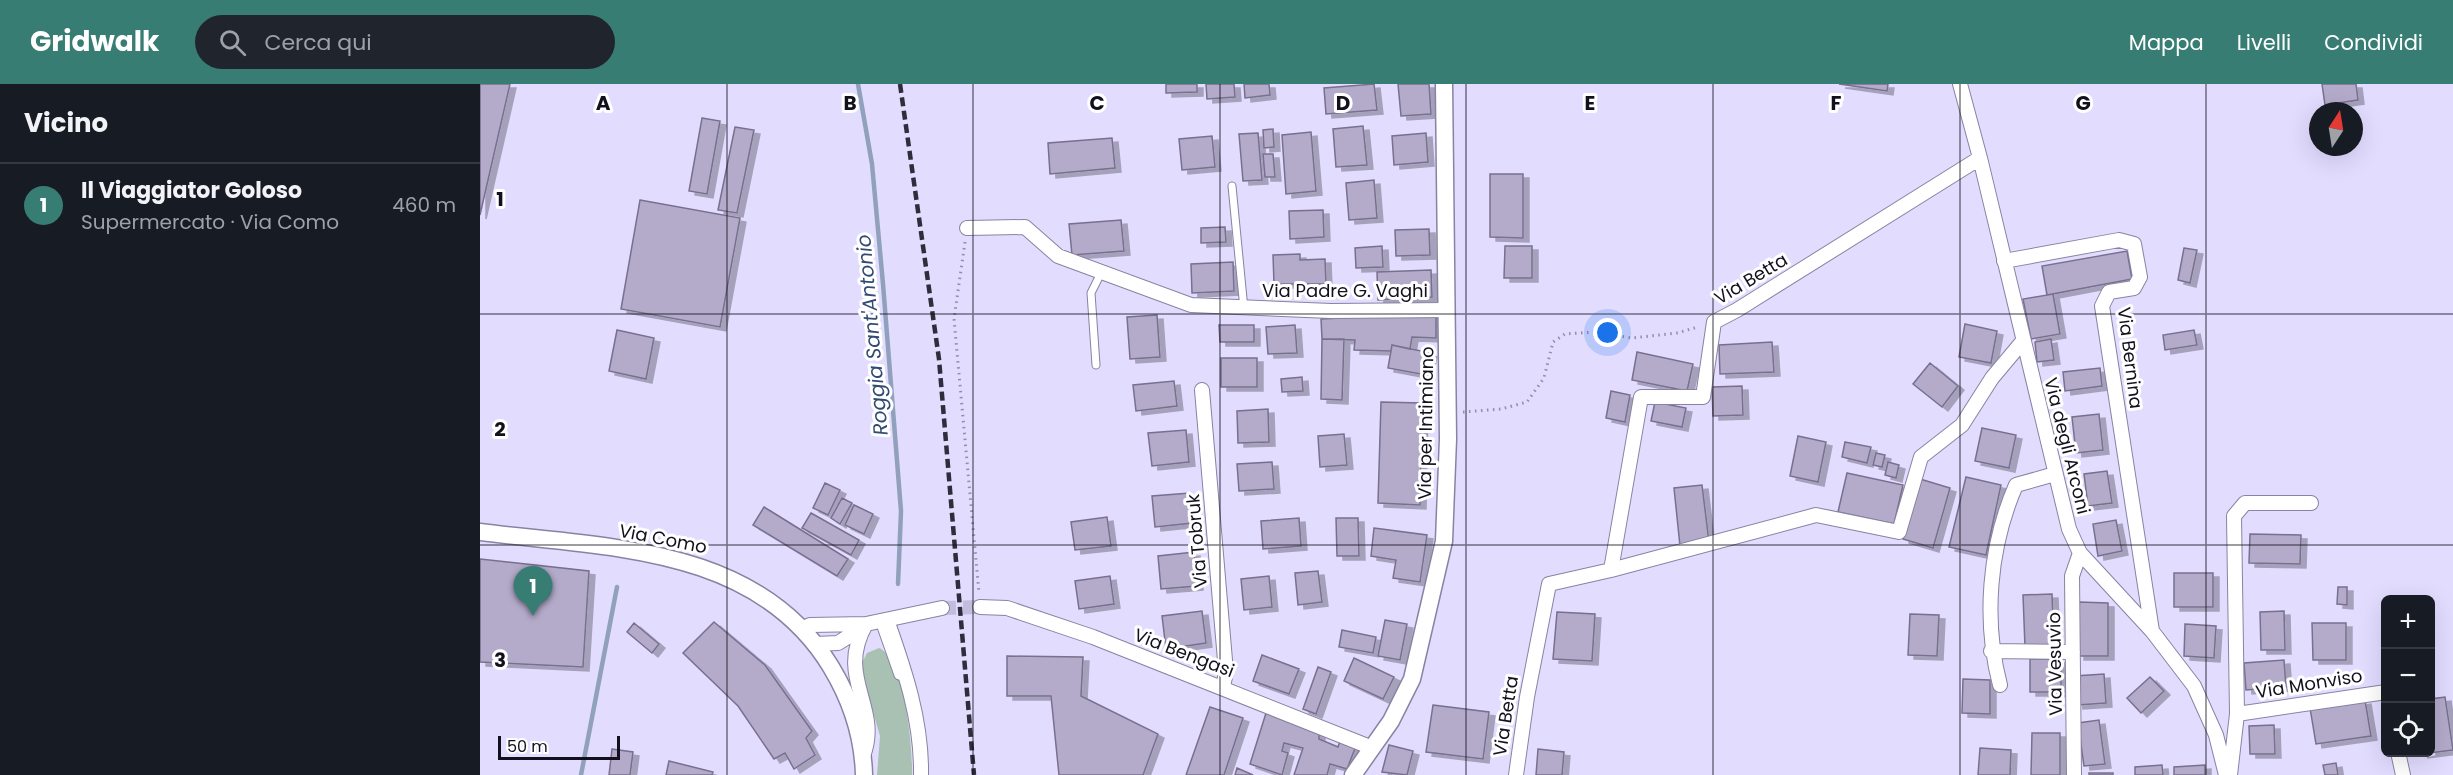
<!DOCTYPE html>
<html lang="it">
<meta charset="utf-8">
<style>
:root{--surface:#171b24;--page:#20242c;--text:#f1f3f6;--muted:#9ea1a6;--line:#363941;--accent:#387d73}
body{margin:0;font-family:Poppins,sans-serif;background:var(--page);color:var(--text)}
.controls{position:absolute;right:18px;bottom:18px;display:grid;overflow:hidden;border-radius:9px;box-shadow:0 6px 24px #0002}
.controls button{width:54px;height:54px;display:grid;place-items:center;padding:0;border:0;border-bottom:2px solid var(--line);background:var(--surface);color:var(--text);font:30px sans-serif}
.compass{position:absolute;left:1829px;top:18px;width:54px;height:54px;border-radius:50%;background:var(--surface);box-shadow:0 6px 24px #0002;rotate:12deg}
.scale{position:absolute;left:18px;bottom:15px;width:122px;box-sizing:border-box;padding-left:6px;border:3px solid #12101c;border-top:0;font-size:16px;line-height:21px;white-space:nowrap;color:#12101c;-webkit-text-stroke:4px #fff;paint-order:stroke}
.you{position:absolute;left:1128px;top:249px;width:21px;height:21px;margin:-15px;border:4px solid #fff;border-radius:50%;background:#1a73e8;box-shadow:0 0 0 9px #1a73e833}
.badge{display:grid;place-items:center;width:39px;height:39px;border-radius:50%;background:var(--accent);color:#fff;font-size:20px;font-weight:700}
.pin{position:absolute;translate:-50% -50px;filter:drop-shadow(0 2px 3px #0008)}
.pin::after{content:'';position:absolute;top:32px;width:21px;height:18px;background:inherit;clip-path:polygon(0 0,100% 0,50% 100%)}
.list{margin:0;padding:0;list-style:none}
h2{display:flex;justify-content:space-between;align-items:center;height:78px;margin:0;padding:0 24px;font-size:26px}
h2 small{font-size:20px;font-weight:400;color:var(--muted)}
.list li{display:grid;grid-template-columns:39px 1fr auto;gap:18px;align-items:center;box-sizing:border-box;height:84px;padding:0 24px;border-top:2px solid var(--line)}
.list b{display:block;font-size:22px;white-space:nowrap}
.list p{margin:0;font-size:20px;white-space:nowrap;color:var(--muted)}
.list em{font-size:20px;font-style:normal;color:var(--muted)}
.icon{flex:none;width:33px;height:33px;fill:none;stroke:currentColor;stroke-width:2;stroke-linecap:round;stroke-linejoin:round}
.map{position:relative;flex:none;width:1973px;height:691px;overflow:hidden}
header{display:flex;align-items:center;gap:36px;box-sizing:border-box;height:84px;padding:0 30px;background:var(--accent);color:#fff}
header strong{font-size:28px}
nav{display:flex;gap:33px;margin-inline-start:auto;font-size:21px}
.search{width:420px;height:54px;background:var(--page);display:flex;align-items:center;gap:15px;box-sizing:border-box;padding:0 21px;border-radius:33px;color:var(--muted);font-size:22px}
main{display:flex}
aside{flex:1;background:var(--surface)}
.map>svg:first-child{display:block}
.green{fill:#a9c1b2}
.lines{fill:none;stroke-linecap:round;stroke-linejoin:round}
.stream{stroke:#91a1bb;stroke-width:4.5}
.building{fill:#b4abcb;stroke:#78708e;stroke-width:1.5;filter:url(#shadow)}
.minor-tunnel{stroke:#c3bddd;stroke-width:14;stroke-dasharray:14 7;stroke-linecap:butt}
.service-casing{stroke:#8883a2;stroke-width:9}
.pedestrian-casing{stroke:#8883a2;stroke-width:11}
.minor-casing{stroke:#8883a2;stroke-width:16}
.tertiary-casing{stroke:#8883a2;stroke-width:19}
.path{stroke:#928ea8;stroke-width:3;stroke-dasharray:1.5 4.5;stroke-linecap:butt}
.service{stroke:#fff;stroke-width:7}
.pedestrian{stroke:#fff;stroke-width:9}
.minor{stroke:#fff;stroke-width:14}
.tertiary{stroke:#fff;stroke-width:16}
.rail{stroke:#2f2d3c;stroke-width:4.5;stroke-dasharray:9 4.5;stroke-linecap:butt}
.grid{fill:none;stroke:#12101c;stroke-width:1.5;stroke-opacity:0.55}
.labels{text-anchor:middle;stroke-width:6;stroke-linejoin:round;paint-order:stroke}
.street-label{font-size:18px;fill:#12101c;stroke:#fff}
.water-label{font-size:20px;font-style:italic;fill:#334b72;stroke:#fff}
.grid-label{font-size:20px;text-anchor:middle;font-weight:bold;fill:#12101c;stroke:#fff;stroke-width:6;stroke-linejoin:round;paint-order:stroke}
</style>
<header>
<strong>Gridwalk</strong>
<div class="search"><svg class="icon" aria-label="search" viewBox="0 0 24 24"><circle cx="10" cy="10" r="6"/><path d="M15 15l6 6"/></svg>Cerca qui</div>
<nav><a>Mappa</a><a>Livelli</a><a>Condividi</a></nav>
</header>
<main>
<aside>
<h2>Vicino<small></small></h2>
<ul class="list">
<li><span class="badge">1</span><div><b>Il Viaggiator Goloso</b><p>Supermercato · Via Como</p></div><em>460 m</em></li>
</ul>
</aside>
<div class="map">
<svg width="1973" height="691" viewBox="0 0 1973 691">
<defs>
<filter id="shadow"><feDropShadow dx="6" dy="4" stdDeviation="0" flood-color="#0004"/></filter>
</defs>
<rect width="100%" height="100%" fill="#e2dcff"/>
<path class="green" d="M399,564C425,575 433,665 432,691H397L400,652L380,583L387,569Z"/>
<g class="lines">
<path class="stream" d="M378,0L392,80L403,200L421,427L418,500
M101,691L137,503"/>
</g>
<path class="building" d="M0,0H30L0,131Z
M686,0H717V8L686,9Z
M726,0H754L755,13L727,15Z
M764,0H789L790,11L765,14Z
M894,0L897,26L846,30L844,4Z
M918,0H949L951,30L921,32Z
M1359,0H1408L1407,7Z
M1842,0H1876L1878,16L1845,21Z
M222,34L240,37L227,110L209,107Z
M883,42L887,81L856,83L853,45Z
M255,43L274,46L257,129L238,126Z
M793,45L794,63L784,64L783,46Z
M831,48L836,107L806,110L802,51Z
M778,49L782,96L763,97L759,50Z
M946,49L948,78L914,81L912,52Z
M732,52L735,83L702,86L699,55Z
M632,54L635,84L570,90L568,59Z
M783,70H793L795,93H785Z
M1010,90H1043V154L1010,153Z
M894,96L897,134L869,136L866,99Z
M160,116L260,134L240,243L141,225Z
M843,126L844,153L810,155L809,127Z
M641,136L644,167L592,171L589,140Z
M745,143L746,158L721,159V144Z
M949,145L950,171L916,172L915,146Z
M902,162L903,183L876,184L875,164Z
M1025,162H1052V194H1024Z
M1704,164L1717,166L1710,199L1698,196Z
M1647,167L1652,195L1567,211L1562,182Z
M820,170V176L845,175L846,200H794L793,171Z
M753,178L754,207L712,209L711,180Z
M951,186L952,213L898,216L897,188Z
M1573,210L1580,250L1551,255L1543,215Z
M956,229V254L932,253L930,265L912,261L911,267L874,266L875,256L842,255L841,235Z
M677,231L680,273L650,275L647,233Z
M1485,240L1517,247L1511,279L1479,273Z
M739,241H774V258H740Z
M815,241L817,269L788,270L786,243Z
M137,246L174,254L166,295L129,287Z
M1714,246L1717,261L1685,266L1683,251Z
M842,255H864L862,316L841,315Z
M1571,255L1574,276L1557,278L1555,258Z
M1292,258L1294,288L1240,290L1239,261Z
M912,261L951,269L946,291L908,284Z
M1157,268L1213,280L1207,307L1152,296Z
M741,274H777V303H741Z
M1450,279L1478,302L1462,323L1433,300Z
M1620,284L1622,302L1585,307L1583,288Z
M822,293L823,307L802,308L801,295Z
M694,297L697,322L656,327L653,301Z
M1262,302L1263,331L1233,332L1232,303Z
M1131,307L1150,311L1145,338L1126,334Z
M901,318L942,319L940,421L898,419Z
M1175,318L1206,324L1202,343L1171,337Z
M788,325L789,358L758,359L757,327Z
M1619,330L1623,366L1596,369L1592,333Z
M1502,344L1536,351L1529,384L1495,377Z
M706,346L709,378L672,382L668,349Z
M864,350L867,381L840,383L838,352Z
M1318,352L1346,358L1338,398L1310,392Z
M1365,358L1391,363L1387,379L1362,373Z
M1396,369L1405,371L1402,383L1393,381Z
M792,378L794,405L759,407L757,380Z
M1408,378L1419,381L1416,394L1405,391Z
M1627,387L1632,419L1608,422L1604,390Z
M1367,389L1423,401L1414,440L1358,428Z
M1486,393L1521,401L1506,471L1469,463Z
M1440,395L1470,404L1453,464L1423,455Z
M345,399L360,406L348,431L333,424Z
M1222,401L1229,458L1200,462L1194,404Z
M710,409L713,439L675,443L672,412Z
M362,414L372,419L360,440L351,434Z
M374,421L393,430L384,450L365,441Z
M284,423L368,475L357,492L273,441Z
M331,429L379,456L371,471L322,444Z
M627,433L631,462L595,466L591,438Z
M819,434L821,462L783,465L781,437Z
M856,434H878L879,472H857Z
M1636,436L1642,467L1618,472L1613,440Z
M894,444L947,451L940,498L913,494L916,476L891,472Z
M1770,450L1821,451L1820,480L1769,479Z
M714,468L717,502L681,505L678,472Z
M0,475L109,487L103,583L0,578Z
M838,487L842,518L818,521L815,489Z
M1694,489H1733V523H1694Z
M630,492L634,520L599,525L595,497Z
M789,492L792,523L764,526L761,495Z
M1858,503H1867V521L1857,520Z
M1572,510L1574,562L1545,563L1543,511Z
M1599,518L1628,519V572H1598Z
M722,527L726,559L686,565L682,532Z
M1804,527L1805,566H1781L1780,528Z
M1077,528L1115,530L1112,577L1073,575Z
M1430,530L1459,531L1457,572L1428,571Z
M905,536L927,540L920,576L898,572Z
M234,538L285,581L332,647L326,654L335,671L314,685L305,669L294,675L258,622L203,569Z
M154,539L179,560L172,569L147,548Z
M1832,539H1866V576H1833Z
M1705,540L1736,542L1734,574L1704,572Z
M862,546L896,553L893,569L859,563Z
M782,571L819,585L809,610L773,597Z
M527,572L603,573L601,612L678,650L663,691H579L571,612H527Z
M874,574L914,593L903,615L864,597Z
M1550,575H1581V608H1550Z
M1804,576L1806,603L1766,606L1764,579Z
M838,583L851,588L836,630L823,625Z
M1624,590L1626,619L1597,621L1594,592Z
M1670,593L1684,607L1661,629L1647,614Z
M1483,595L1510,596V630L1482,629Z
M1965,613L1973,666L1941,670L1950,668V615Z
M1885,616L1891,652L1836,660L1830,624Z
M953,621L1009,628L1003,675L946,668Z
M730,623L763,634L744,691H706Z
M786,629L839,650V655L858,663L860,657L876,662L867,685L850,680L847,691H814L823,664L804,659L802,667L808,669L802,691L770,680Z
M1619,636L1625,680L1604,682L1598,639Z
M1794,641L1795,670H1770L1769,642Z
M1552,649H1580V691H1551Z
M909,661L933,667L927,691L902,688Z
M1500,664L1531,666L1530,691H1498Z
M132,665L153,668L150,691H129Z
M1058,665L1084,668L1082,691H1056Z
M189,677L233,688L232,691H186Z
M1856,679L1858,691H1845L1843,681Z
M1682,681L1683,691H1655V683Z
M1725,681V691H1694V683Z
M757,684L773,691H755Z
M1609,689H1633V691H1609Z"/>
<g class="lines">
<path class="minor-tunnel" d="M462,524L500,523"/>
<defs>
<path id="service" d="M752,102L764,225
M616,281L611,209L621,189"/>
<path id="pedestrian" d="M400,537L419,591"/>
<path id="minor" d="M1480,0L1500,74L1589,445L1600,469L1672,547L1714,602L1736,651L1746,691
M487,144L545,143L578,172L711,221L851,227L966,226
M1524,177L1639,156L1654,160L1660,193L1654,204L1629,208L1622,222L1672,547
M722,306L746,588L743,603
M1131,486L1161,313H1223L1234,238L1257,226L1500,74
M500,523L527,524L613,553L890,663
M407,536C425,587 442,637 441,691
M324,544L330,541L386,540L462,524
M336,560L358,559L385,542
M1511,567L1593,568
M1520,601C1503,536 1509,463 1536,401L1575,390
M1757,630L1906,608
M1918,668L1923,691
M383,672C402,623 355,594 386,540
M1036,691L1047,613L1069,500L1131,486L1336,431L1419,448L1441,373L1482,341L1512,294L1543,257
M1594,691L1592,492L1600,469
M1750,691L1757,630L1754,432L1765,419H1831"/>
<path id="tertiary" d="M0,448C126,464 277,461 351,583C371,616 383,653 384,691
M873,691L911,637L932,595L964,457L968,355L964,0"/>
</defs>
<use href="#service" class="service-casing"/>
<use href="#pedestrian" class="pedestrian-casing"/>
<use href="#minor" class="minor-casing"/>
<use href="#tertiary" class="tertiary-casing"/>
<path class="path" d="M485,158L474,235L499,509
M983,328L1021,325L1047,318L1064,294L1073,258L1085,250L1114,248L1152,254L1197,249L1218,243"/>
<use href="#service" class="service"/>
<use href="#pedestrian" class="pedestrian"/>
<use href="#minor" class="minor"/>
<use href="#tertiary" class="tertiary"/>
<path class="rail" d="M420,0L459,275L494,691"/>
</g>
<path class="grid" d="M247,0V691M493,0V691M740,0V691M986,0V691M1233,0V691M1480,0V691M1726,0V691M0,230H1973M0,461H1973"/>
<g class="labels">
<g class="street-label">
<text transform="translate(1271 195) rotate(-31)" y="6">Via Betta</text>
<text x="865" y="213">Via Padre G. Vaghi</text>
<text transform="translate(1650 274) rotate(83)" y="6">Via Bernina</text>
<text transform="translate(946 339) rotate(-89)" y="6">Via per Intimiano</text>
<text transform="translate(1587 362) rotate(76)" y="6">Via degli Arconi</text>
<text transform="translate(183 455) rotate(11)" y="6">Via Como</text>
<text transform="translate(717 457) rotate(-95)" y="6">Via Tobruk</text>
<text transform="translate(704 569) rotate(21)" y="6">Via Bengasi</text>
<text transform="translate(1575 580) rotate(-91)" y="6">Via Vesuvio</text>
<text transform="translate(1829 600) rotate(-9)" y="6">Via Monviso</text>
<text transform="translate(1026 632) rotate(-81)" y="6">Via Betta</text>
</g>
<g class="water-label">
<text transform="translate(392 251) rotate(-95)" y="7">Roggia Sant'Antonio</text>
</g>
</g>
<g class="grid-label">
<text x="123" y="26">A</text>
<text x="370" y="26">B</text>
<text x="617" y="26">C</text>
<text x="863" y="26">D</text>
<text x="1110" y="26">E</text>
<text x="1356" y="26">F</text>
<text x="1603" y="26">G</text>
<text x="20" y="122">1</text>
<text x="20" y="352">2</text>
<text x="20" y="583">3</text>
</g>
</svg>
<div class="controls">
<button>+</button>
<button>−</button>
<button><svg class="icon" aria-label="locate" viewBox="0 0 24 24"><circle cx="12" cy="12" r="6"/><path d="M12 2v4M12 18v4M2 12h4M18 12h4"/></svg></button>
</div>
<svg class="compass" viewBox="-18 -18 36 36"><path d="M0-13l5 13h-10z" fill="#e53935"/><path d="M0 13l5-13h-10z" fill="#9ea1a6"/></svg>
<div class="scale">50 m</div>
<div class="you"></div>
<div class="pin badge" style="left:53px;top:532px">1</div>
</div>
</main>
